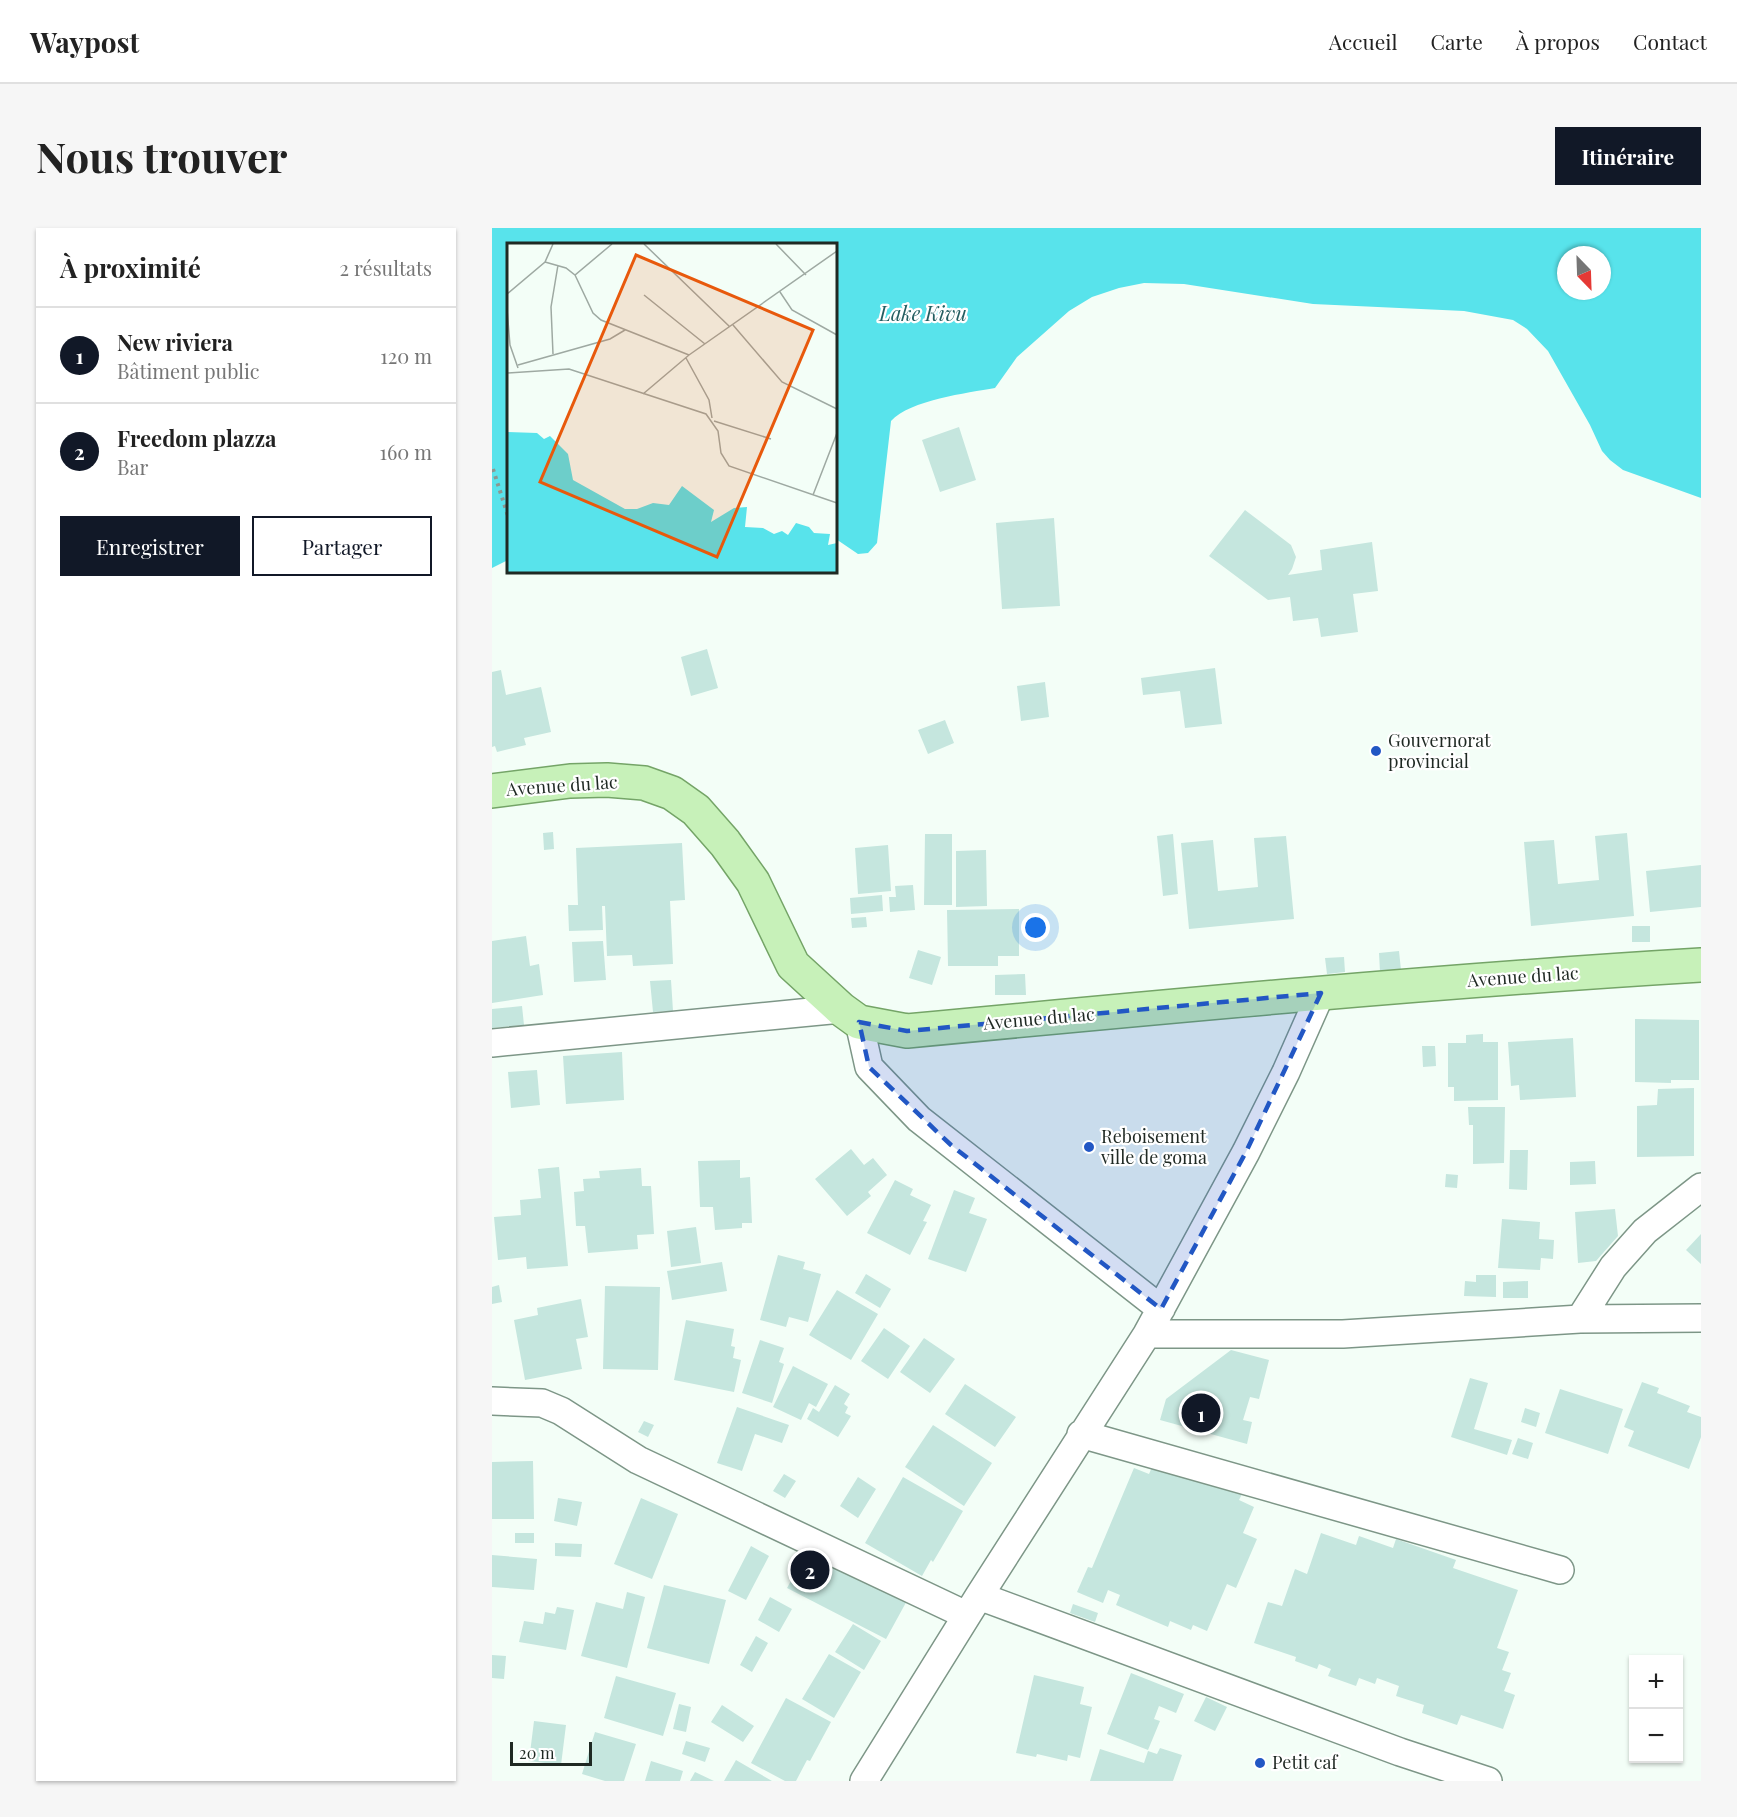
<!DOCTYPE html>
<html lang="fr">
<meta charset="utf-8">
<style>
:root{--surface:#fff;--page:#f6f6f6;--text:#222;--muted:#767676;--line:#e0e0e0;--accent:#111827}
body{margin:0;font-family:"Playfair Display",serif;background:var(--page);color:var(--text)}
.controls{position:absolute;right:18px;bottom:18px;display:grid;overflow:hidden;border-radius:0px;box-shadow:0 2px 4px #0004}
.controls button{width:54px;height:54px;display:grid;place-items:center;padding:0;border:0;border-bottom:2px solid var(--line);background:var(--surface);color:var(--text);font:30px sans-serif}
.compass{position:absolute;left:1065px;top:18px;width:54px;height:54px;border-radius:50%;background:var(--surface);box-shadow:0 2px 4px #0004;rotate:157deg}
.scale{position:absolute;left:18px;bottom:15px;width:82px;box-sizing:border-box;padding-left:6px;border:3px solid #1f2923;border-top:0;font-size:16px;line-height:21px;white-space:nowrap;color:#1f2923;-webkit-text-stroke:4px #fff;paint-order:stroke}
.you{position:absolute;left:544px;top:700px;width:21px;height:21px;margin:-15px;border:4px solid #fff;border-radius:50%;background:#1a73e8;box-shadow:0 0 0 9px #1a73e833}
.badge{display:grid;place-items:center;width:39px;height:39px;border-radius:50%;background:var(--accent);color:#fff;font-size:20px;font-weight:700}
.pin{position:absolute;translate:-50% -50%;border:3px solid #fff;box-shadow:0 2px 6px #0006}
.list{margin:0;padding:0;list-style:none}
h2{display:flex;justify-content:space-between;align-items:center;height:78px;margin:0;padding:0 24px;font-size:26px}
h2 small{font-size:20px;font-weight:400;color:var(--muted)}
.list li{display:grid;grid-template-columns:39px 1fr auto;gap:18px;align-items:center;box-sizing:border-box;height:96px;padding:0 24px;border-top:2px solid var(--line)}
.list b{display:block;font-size:22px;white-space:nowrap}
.list p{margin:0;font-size:20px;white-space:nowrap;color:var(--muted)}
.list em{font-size:20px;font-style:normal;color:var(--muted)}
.actions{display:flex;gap:12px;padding:18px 24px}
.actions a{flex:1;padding:14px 0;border:2px solid var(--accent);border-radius:0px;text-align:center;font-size:21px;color:var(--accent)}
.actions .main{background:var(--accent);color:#fff}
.map{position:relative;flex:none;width:1209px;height:1553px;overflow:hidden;border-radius:0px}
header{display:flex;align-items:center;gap:36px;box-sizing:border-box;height:84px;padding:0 30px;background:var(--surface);border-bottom:2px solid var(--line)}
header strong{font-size:28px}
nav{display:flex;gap:33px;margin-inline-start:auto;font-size:21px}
.intro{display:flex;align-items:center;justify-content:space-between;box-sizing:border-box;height:144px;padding:0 36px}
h1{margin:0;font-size:42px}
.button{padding:15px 27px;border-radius:0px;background:var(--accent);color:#fff;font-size:21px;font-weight:700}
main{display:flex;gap:36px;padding:0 36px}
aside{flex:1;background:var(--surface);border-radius:0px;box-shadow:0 2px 4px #0004}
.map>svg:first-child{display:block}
.water{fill:#58e3eb;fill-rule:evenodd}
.building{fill:#c5e6de}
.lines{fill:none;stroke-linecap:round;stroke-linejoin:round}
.minor-casing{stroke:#7d9687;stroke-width:30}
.major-casing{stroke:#74a467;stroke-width:36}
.path{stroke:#8c9790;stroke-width:4;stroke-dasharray:3 4.5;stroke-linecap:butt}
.minor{stroke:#fff;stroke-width:27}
.major{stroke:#c7f1b9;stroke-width:33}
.marked{fill:#2257c4;fill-opacity:0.2;stroke:#2257c4;stroke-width:4.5;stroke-dasharray:12 8;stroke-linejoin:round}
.poi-dot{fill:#2257c4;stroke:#fff;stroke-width:2}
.labels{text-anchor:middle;stroke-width:4.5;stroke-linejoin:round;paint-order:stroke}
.poi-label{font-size:18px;fill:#1f2923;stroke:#fff;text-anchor:start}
.street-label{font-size:18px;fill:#1f2923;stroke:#fff}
.water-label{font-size:20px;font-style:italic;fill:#245e61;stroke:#fff}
.inset-road{fill:none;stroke:#9ea9a2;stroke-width:1.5}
.view{fill:#e8590c;fill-opacity:0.15;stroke:#e8590c;stroke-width:3}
.inset-edge{fill:none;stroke:#1f2923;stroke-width:3}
</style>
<header>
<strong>Waypost</strong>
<nav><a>Accueil</a><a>Carte</a><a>À propos</a><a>Contact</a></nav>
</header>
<div class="intro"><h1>Nous trouver</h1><a class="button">Itinéraire</a></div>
<main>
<aside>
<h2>À proximité<small>2 résultats</small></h2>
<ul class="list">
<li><span class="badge">1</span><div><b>New riviera</b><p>Bâtiment public</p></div><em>120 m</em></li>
<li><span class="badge">2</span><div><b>Freedom plazza</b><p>Bar</p></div><em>160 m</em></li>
</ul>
<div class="actions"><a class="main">Enregistrer</a><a>Partager</a></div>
</aside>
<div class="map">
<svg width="1209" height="1553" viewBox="0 0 1209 1553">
<rect width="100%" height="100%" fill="#f3fef7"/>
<path class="water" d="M0,0H1209V270L1131,242L1118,232L1110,223L1098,197L1056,123L1035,101L1021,92L972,83L821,76L692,56L652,55L627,60L600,69L577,83L525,129L503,160C475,165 418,172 399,193L385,315L376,325L366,326L344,311V16H16V332L0,340ZM1074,27H1110V63H1074Z"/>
<path class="building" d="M467,199L484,252L448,264L430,212Z
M753,282L799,317L804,329L800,341L796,347L830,342L828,322L880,314L886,363L861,366L866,404L829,409L826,390L801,393L798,369L776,372L717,328Z
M562,290L568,378L510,381L504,295Z
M215,421L226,460L199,468L189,429Z
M723,440L730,496L693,500L688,463L651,467L649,450Z
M9,442L14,467L49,459L59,504L32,510L34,517L5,524L3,518L0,519V444Z
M553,454L557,489L529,493L525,458Z
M453,492L462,515L436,526L426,502Z
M61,604L62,621L52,622L51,605Z
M1135,605L1142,688L1039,698L1032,614L1062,612L1066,656L1107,652L1103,608Z
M433,606H460V677H432Z
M681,606L686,666L671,668L665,608Z
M794,608L802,691L697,701L689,615L721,612L726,663L766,659L762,610Z
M190,615L193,672L178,673L181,736L141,738L140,727L115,728L113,678H110L111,702L77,703L76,677H86L84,620Z
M396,617L399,663L366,666L363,620Z
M494,622L495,678L464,679V623Z
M1209,637V679L1158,684L1154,643Z
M421,657L423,682L398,684L397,669H404L403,658Z
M390,667L391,683L359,686L358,670Z
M527,681V728H506V738H456L455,682Z
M374,689L375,699L360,700L359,690Z
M1140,698H1158V714H1140Z
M34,708L38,738L47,736L51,767L0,775V713Z
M111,713L114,752L82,754L80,714Z
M426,722L449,729L440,757L417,750Z
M907,723L909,742L888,744L887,725Z
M852,729L853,744L835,746L833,730Z
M533,746L534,767H503V747Z
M179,752L181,783L161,784L158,753Z
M30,778L32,797L0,800V781Z
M1143,791L1207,792V852H1179V855L1143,854Z
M991,806V814H1006V872L962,873V859H956V815H974V807Z
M1081,810L1084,869L1028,872L1027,857L1019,858L1016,814Z
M930,818H943L944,838L931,839Z
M130,824L132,872L74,876L71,828Z
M45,842L48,877L19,880L16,844Z
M1202,860V928L1145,929V878L1165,877L1166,861Z
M976,879H1013L1012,935L981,936V897H977Z
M359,921L372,937L381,930L395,947L376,964L379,968L355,988L323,951Z
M1018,922H1036L1035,962L1017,961Z
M248,932V950L258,949L260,995H250V1000L223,1002L221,979H208L206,933Z
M1103,933L1104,956L1078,957V934Z
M67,939L76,1038L35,1041L34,1029L6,1032L2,989L29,987L28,972L49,970L46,941Z
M149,940L150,958H159L162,1006L145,1007L146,1021L96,1025L93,998H84L82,964L92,963L91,951L108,950L107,943Z
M954,946L966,947L965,960L953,959Z
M403,952L421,961L418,967L439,977L431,993L435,994L418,1027L375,1005Z
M462,962L483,970L477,985L495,991L474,1044L436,1031Z
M1123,981L1126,1008L1104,1033L1086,1035L1083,984Z
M1010,991L1048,994L1047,1011L1062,1012L1061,1031L1049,1030L1048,1042L1006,1040Z
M204,999L209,1035L179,1039L175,1003Z
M1209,1006V1036L1194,1022Z
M286,1027L313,1034L311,1041L329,1046L316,1094L297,1089L294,1099L268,1092Z
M230,1034L235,1063L180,1072L175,1043Z
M374,1046L399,1061L388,1080L363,1065Z
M984,1047H1004V1069L972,1068L973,1053L984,1054Z
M1036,1053V1070H1011V1054Z
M7,1057L10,1074L0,1076V1059Z
M113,1058L168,1059L166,1142L111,1141Z
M345,1062L386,1086L359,1132L317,1107Z
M89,1071L96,1109L84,1111L90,1141L33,1152L22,1092L46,1087L45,1080Z
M194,1092L242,1101L239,1118L243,1119L241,1130L249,1132L242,1164L182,1152Z
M392,1100L418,1118L396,1151L369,1133Z
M432,1110L463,1131L438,1165L408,1144Z
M268,1112L292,1120L287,1134L292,1136L280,1175L250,1165Z
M739,1122L777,1132L767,1171L758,1169L751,1192L760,1194L755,1216L668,1192L674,1171Z
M301,1138L336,1156L324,1179L317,1175L309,1192L281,1179Z
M978,1150L996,1155L982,1201L1020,1212L1015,1227L959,1209Z
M1150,1154L1167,1160L1165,1165L1198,1178L1195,1184L1209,1189V1209L1197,1241L1136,1218L1142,1203L1132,1199Z
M473,1156L524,1189L503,1219L453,1186Z
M343,1157L358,1166L352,1176L356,1179L353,1185L359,1188L346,1209L315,1191L321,1180L327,1184Z
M1068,1161L1131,1181L1116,1226L1053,1205Z
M245,1179L297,1197L290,1215L263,1206L250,1243L225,1235Z
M1033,1180L1048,1185L1044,1199L1029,1194Z
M152,1193L162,1197L156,1209L146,1204Z
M441,1197L500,1235L472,1278L413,1239Z
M1026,1210L1041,1215L1036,1231L1020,1226Z
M41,1233L42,1291H0V1234Z
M661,1237L694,1250L698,1242L751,1264L747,1272L762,1279L751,1305L765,1311L744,1360L735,1356L715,1403L701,1397L699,1402L678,1393L676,1399L624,1377L628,1367L616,1362L611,1375L585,1364L596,1339L600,1340L642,1240L657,1246Z
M292,1246L304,1253L293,1270L281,1263Z
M366,1249L384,1261L366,1290L348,1278Z
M411,1249L471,1283L441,1334L439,1332L430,1348L373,1315Z
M66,1270L90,1274L85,1298L62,1293Z
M149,1270L186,1286L160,1351L122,1336Z
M23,1305H42V1315H23Z
M829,1305L864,1317L867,1308L901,1320L904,1311L964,1332L961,1340L1026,1362L1005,1420L1017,1424L1010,1442L1019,1445L1012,1463L1023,1467L1011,1501L969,1487L965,1497L930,1485L932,1477L904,1468L907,1458L885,1450L883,1456L867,1450L864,1458L836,1448L839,1441L827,1436L825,1441L803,1433L804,1429L762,1415L776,1374L790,1378L803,1341L815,1346Z
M313,1314L417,1369L394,1411L295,1360L304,1344L299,1341Z
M63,1315L90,1316L89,1329L63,1328Z
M259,1318L277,1328L254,1372L236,1363Z
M0,1327L45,1331L42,1362L0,1359Z
M172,1357L234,1372L217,1436L155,1420Z
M135,1364L153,1369L135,1440L89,1428L104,1374L131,1381Z
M278,1369L300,1381L287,1404L266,1392Z
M581,1376L606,1385L603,1394L578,1385Z
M65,1379L82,1382L74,1422L27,1414L32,1393L51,1396L53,1384L63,1386Z
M361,1396L389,1413L372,1442L343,1424Z
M264,1408L276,1415L260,1444L248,1437Z
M337,1426L369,1444L342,1490L310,1471Z
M0,1427L14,1428L12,1451L0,1450Z
M639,1445L692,1466L684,1485L667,1478L662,1491L668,1493L656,1522L615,1506Z
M542,1447L592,1459L588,1476L600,1479L588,1530L576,1527L575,1533L545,1526L544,1529L524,1525Z
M124,1448L184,1465L171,1508L112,1490Z
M714,1469L735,1479L723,1503L702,1493Z
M294,1470L339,1494L318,1533L315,1532L304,1553H293L259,1535Z
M187,1476L199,1479L194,1504L181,1501Z
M230,1477L262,1498L251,1514L219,1494Z
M42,1493L74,1497L69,1537L37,1533Z
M103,1504L144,1516L132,1553H113L90,1546Z
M194,1513L218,1520L213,1534L190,1526Z
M668,1520L690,1527L681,1553H598L608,1521L652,1535L656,1523L665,1526Z
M244,1532L280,1553H232Z
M159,1533L191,1543L188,1553H153Z
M203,1544L222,1553H198Z"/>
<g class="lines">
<defs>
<path id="minor" d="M367,794L377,839L427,891L669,1081
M0,815L349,781
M1088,1091L1121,1039L1153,1003L1209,959
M655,1106H851L1088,1091L1209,1090
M0,1173L50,1175L69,1183L146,1232L474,1387
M589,1206L1068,1342
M487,1368L908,1524L996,1553
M372,1553L487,1368L655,1106L754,924L794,844L829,765"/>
<path id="major" d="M0,563L78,553L115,552L152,555L180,565L204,582L233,615L261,654L301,737L349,781L367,794L415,803C679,778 944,753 1209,737"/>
</defs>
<use href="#minor" class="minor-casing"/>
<use href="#major" class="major-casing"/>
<path class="path" d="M1,241L16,288"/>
<use href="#minor" class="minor"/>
<use href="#major" class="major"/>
</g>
<path class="marked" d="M829,765L754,924L669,1081L459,917L377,839L367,794L415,803Z"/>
<g class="poi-dot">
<circle cx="884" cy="523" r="6"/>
<circle cx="597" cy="919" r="6"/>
<circle cx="768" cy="1535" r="6"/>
</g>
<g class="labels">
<g class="poi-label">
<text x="896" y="519">Gouvernorat<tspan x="896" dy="21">provincial</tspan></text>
<text x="609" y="915">Reboisement<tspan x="609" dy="21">ville de goma</tspan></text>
<text x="780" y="1541">Petit caf</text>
</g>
<g class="street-label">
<text transform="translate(70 558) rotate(-4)" y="6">Avenue du lac</text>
<text transform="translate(1031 749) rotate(-4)" y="6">Avenue du lac</text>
<text transform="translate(547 791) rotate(-5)" y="6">Avenue du lac</text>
</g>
<g class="water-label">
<text x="431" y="93">Lake Kivu</text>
</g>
</g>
<g transform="translate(15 15)">
<rect width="330" height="330" fill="#f3fef7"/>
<path d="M0,189L30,190L37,196L43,193L61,211L66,237L118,266H130L146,260L162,262L175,243L207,267L204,279L227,265L240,264L238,284L256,285L267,291L275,288L281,292L289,280L302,284L307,290L323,291L321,302L330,300V329H0Z" fill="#58e3eb"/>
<path class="inset-road" d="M137,1L223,84M269,1L299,32M38,19L59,25L68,32L105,1M68,32L86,70L94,77L182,112M273,49L285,67L330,92M0,51L38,19L46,1M137,52L198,101M0,66L3,102L11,125M226,82L275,139L330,166M46,111L44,64L51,22M179,115L202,157L205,175M11,122L103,96L118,87M0,130L62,126L199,171L211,188L214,210L222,223L330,260M136,151L182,112L330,8M207,178L264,196M306,252L330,190"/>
<path class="view" d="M129,12L306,87L210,314L33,239Z"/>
<rect width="330" height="330" class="inset-edge"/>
</g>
</svg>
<div class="controls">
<button>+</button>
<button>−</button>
</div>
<svg class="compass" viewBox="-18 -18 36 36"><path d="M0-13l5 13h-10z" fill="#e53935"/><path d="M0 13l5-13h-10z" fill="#767676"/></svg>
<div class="scale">20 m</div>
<div class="you"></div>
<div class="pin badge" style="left:709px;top:1185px">1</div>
<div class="pin badge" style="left:318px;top:1342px">2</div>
</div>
</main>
